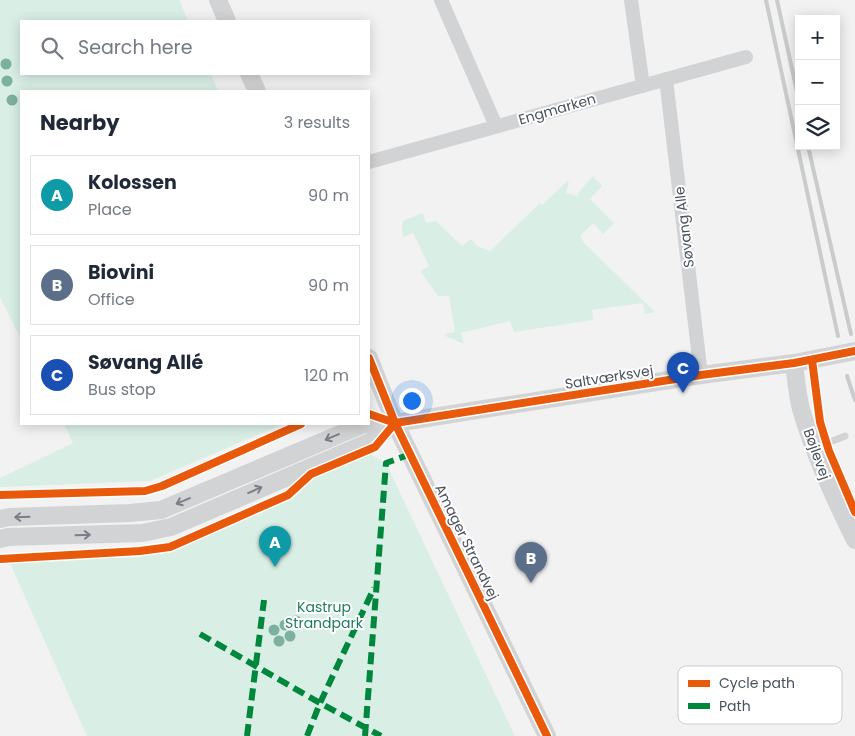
<!DOCTYPE html>
<meta charset="utf-8">
<style>
:root{--surface:#fff;--page:#f6f6f7;--text:#1f2937;--muted:#747a83;--line:#e0e1e3;--accent:#db2777}
body{margin:0;font-family:Poppins,sans-serif;background:var(--page);color:var(--text)}
.controls{position:absolute;right:15px;top:15px;display:grid;overflow:hidden;border-radius:0px;box-shadow:0 2px 12px #0003}
.controls button{width:45px;height:45px;display:grid;place-items:center;padding:0;border:0;border-bottom:1px solid var(--line);background:var(--surface);color:var(--text);font:25px sans-serif}
.you{position:absolute;left:411px;top:400px;width:18px;height:18px;margin:-12px;border:4px solid #fff;border-radius:50%;background:#1a73e8;box-shadow:0 0 0 8px #1a73e833}
.badge{display:grid;place-items:center;width:32px;height:32px;border-radius:50%;background:var(--accent);color:#fff;font-size:16px;font-weight:700}
.pin{position:absolute;translate:-50% -41px;filter:drop-shadow(0 1px 2px #0008)}
.pin::after{content:'';position:absolute;top:26px;width:18px;height:15px;background:inherit;clip-path:polygon(0 0,100% 0,50% 100%)}
.list{margin:0;padding:0;list-style:none}
h2{display:flex;justify-content:space-between;align-items:center;height:65px;margin:0;padding:0 20px;font-size:21px}
h2 small{font-size:16px;font-weight:400;color:var(--muted)}
.list li{display:grid;grid-template-columns:32px 1fr auto;gap:15px;align-items:center;box-sizing:border-box;height:80px;margin:0 10px 10px;padding:0 10px;border:1px solid var(--line);border-radius:0px}
.list b{display:block;font-size:19px;white-space:nowrap}
.list p{margin:0;font-size:16px;white-space:nowrap;color:var(--muted)}
.list em{font-size:16px;font-style:normal;color:var(--muted)}
.icon{flex:none;width:28px;height:28px;fill:none;stroke:currentColor;stroke-width:2;stroke-linecap:round;stroke-linejoin:round}
.map{position:relative;flex:none;width:855px;height:736px;overflow:hidden}
.search{position:absolute;background:var(--surface);box-shadow:0 2px 12px #0003;left:20px;top:20px;width:350px;height:55px;display:flex;align-items:center;gap:12px;box-sizing:border-box;padding:0 18px;border-radius:0px;color:var(--muted);font-size:19px}
.panel{position:absolute;background:var(--surface);box-shadow:0 2px 12px #0003;left:20px;top:90px;width:350px;height:335px;border-radius:0px}
.map>svg:first-child{display:block}
.green{fill:#d9efe5}
.lines{fill:none;stroke-linecap:round;stroke-linejoin:round}
.service{stroke:#d1d3d5;stroke-width:7}
.minor{stroke:#d1d3d5;stroke-width:14}
.tertiary{stroke:#d1d3d5;stroke-width:18}
.rail{stroke:#cacbcd;stroke-width:4}
.quiet{stroke:#00873e;stroke-width:6;stroke-dasharray:12 6;stroke-linecap:butt}
.cycleway-casing{stroke:#fff;stroke-width:11}
.cycleway{stroke:#e8590c;stroke-width:8}
.tree{fill:#7db19f}
.oneway{stroke:#797e88}
.labels{text-anchor:middle;stroke-width:4;stroke-linejoin:round;paint-order:stroke}
.street-label{font-size:14px;fill:#4a515e;stroke:#fff}
.park-label{font-size:14px;fill:#1e7c5b;stroke:#fff}
.key{fill:#fff;stroke:#c9cbcf;stroke-width:1}
.key-label{font-size:14px;fill:#4a515e}
</style>
<div class="map">
<svg width="855" height="736" viewBox="0 0 855 736">
<rect width="100%" height="100%" fill="#f2f2f2"/>
<path class="green" d="M0,0H179L188,21H21V74H211L218,91H21V339L0,297Z
M593,176L602,186L590,199L614,223L603,234L593,223L580,236L584,243L655,312L645,314L643,303L592,310L593,320L514,332L510,321L461,333L464,344L445,336L444,334L455,332L449,296H438L420,271L429,266L413,233L403,237L402,225L404,220L423,213L426,223L436,221L462,246L471,239L477,246L490,251L540,203L542,205L567,181L569,183L566,193L578,196L579,192Z
M64,424H283L150,481L0,487V478L73,443Z
M370,454L386,463L515,736H87L9,561L124,556L176,548L292,498L317,475Z"/>
<g class="lines">
<path class="service" d="M815,448L845,436"/>
<path class="minor" d="M441,0L496,126
M631,0L643,86
M666,79L701,375
M369,162L746,57"/>
<path class="tertiary" d="M218,0L227,21
M249,74L257,91
M369,358L395,423L547,736
M794,363C796,378 797,394 801,409C814,454 834,498 855,540
M0,519L9,517L130,513L161,510L364,424L395,423L701,375L794,363L855,351
M0,539L8,537L142,533L171,527L372,441L395,423"/>
<path class="rail" d="M766,0L838,336
M777,0L799,101
M808,146L851,334
M847,376L855,400"/>
<path class="quiet" d="M200,634L320,703L381,736
M247,736L264,600
M307,736L320,703L374,588
M365,736L386,463L411,454"/>
<defs>
<path id="cycleway" d="M369,358L395,423L547,736
M812,360L820,422L829,451L855,512
M369,414L395,423L701,375L794,363L855,351
M0,495L145,491L162,486L301,424
M0,559L140,551L170,547L288,495L311,474L375,447L395,423"/>
</defs>
<use href="#cycleway" class="cycleway-casing"/>
<use href="#cycleway" class="cycleway"/>
</g>
<g class="tree">
<circle cx="6" cy="64" r="5.5"/>
<circle cx="7" cy="81" r="5.5"/>
<circle cx="12" cy="100" r="5.5"/>
<circle cx="296" cy="621" r="5.5"/>
<circle cx="285" cy="625" r="5.5"/>
<circle cx="274" cy="630" r="5.5"/>
<circle cx="290" cy="636" r="5.5"/>
<circle cx="279" cy="641" r="5.5"/>
</g>
<defs><path id="oneway-shaft" d="M-6 0H5M1.5-3L5.5 0L1.5 3" fill="none" stroke-width="1.6" stroke-linecap="round" stroke-linejoin="round" transform="scale(1.25)"/></defs>
<g class="oneway">
<use href="#oneway-shaft" transform="translate(332 437) rotate(157)"/>
<use href="#oneway-shaft" transform="translate(255 490) rotate(-24)"/>
<use href="#oneway-shaft" transform="translate(183 501) rotate(157)"/>
<use href="#oneway-shaft" transform="translate(22 517) rotate(178)"/>
<use href="#oneway-shaft" transform="translate(83 535) rotate(-2)"/>
</g>
<g class="labels">
<g class="street-label">
<text transform="translate(557 109) rotate(-16)" y="5">Engmarken</text>
<text transform="translate(684 227) rotate(-97)" y="5">Søvang Alle</text>
<text transform="translate(609 377) rotate(-9)" y="5">Saltværksvej</text>
<text transform="translate(817 454) rotate(70)" y="5">Bøjlevej</text>
<text transform="translate(467 542) rotate(64)" y="5">Amager Strandvej</text>
</g>
<g class="park-label">
<text x="324" y="612">Kastrup<tspan x="324" dy="16">Strandpark</tspan></text>
</g>
</g>
<rect x="678" y="666" width="164" height="58" rx="8" class="key"/>
<rect x="688" y="680" width="22" height="7" fill="#e8590c"/>
<rect x="688" y="703" width="22" height="6" fill="#00873e"/>
<g class="key-label">
<text x="719" y="688">Cycle path</text>
<text x="719" y="711">Path</text>
</g>
</svg>
<div class="controls">
<button>+</button>
<button>−</button>
<button><svg class="icon" aria-label="layers" viewBox="0 0 24 24"><path d="M12 4l9 5-9 5-9-5zM3 14l9 5 9-5"/></svg></button>
</div>
<div class="you"></div>
<div class="pin badge" style="left:275px;top:567px;background:#0f9aa8">A</div>
<div class="pin badge" style="left:531px;top:583px;background:#5c6f8a">B</div>
<div class="pin badge" style="left:683px;top:393px;background:#1a4fb4">C</div>
<div class="search"><svg class="icon" aria-label="search" viewBox="0 0 24 24"><circle cx="10" cy="10" r="6"/><path d="M15 15l6 6"/></svg>Search here</div>
<section class="panel">
<h2>Nearby<small>3 results</small></h2>
<ul class="list">
<li><span class="badge" style="background:#0f9aa8">A</span><div><b>Kolossen</b><p>Place</p></div><em>90 m</em></li>
<li><span class="badge" style="background:#5c6f8a">B</span><div><b>Biovini</b><p>Office</p></div><em>90 m</em></li>
<li><span class="badge" style="background:#1a4fb4">C</span><div><b>Søvang Allé</b><p>Bus stop</p></div><em>120 m</em></li>
</ul>
</section>
</div>
